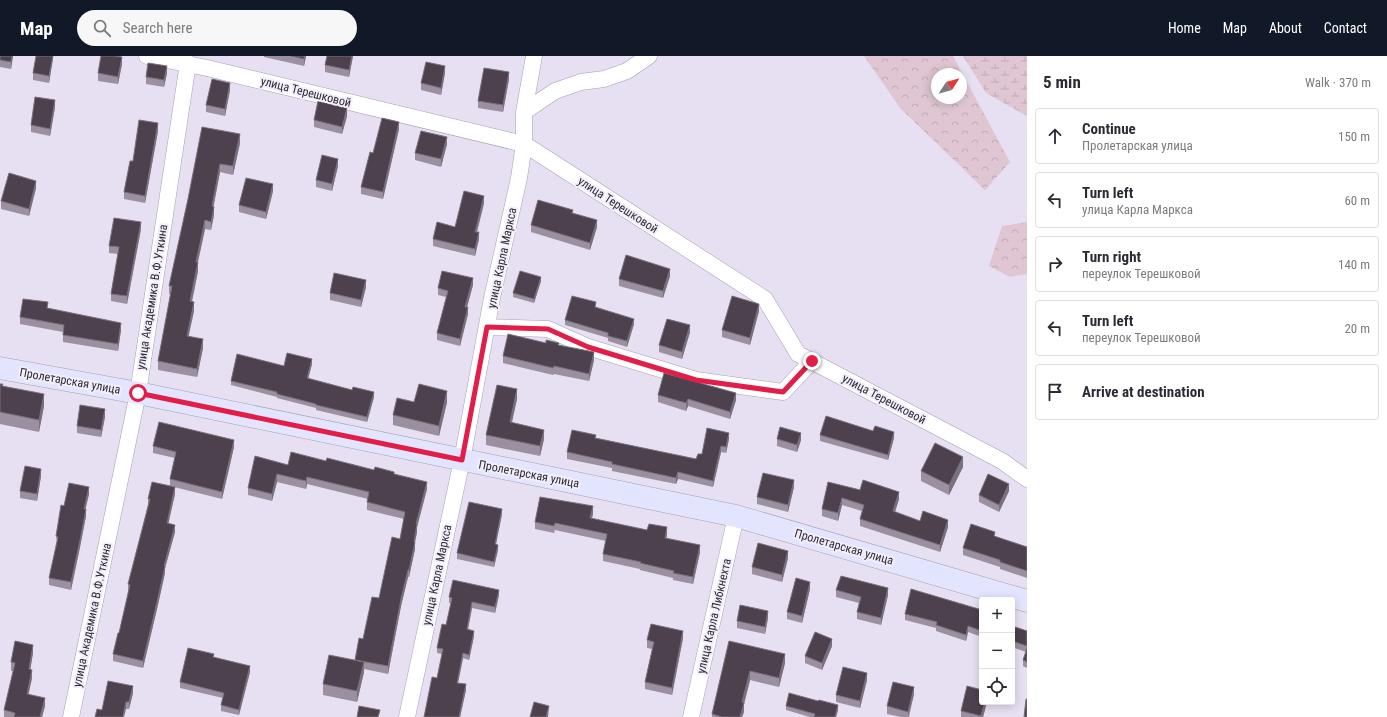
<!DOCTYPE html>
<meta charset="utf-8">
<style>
:root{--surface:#fff;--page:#f7f7f7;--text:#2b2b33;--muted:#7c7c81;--line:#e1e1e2;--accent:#111827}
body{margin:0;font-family:"Roboto Condensed",sans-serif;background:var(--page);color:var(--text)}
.controls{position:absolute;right:12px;bottom:12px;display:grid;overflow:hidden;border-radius:4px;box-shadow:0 2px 10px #0003}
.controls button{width:36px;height:36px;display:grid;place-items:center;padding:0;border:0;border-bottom:1px solid var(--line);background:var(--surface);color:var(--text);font:20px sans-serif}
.compass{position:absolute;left:931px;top:12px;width:36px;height:36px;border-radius:50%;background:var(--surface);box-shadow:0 2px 10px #0003;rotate:54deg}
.stop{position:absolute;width:12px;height:12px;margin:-9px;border:3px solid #e11d48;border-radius:50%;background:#fff}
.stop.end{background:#e11d48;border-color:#fff;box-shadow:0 1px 4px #0008}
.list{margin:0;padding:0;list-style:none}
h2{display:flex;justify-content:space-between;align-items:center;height:52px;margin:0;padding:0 16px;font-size:17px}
h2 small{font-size:13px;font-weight:400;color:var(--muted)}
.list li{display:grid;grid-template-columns:26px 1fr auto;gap:12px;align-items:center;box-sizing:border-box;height:56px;margin:0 8px 8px;padding:0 8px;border:1px solid var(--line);border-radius:4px}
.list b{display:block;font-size:15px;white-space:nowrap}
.list p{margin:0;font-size:13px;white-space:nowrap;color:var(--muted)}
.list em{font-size:13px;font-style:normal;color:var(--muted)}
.icon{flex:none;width:22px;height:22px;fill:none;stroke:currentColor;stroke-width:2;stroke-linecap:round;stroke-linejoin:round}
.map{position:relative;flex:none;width:1027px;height:661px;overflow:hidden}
header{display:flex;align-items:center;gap:24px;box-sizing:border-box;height:56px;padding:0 20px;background:var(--accent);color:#fff}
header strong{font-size:19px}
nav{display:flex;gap:22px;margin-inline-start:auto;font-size:14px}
.search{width:280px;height:36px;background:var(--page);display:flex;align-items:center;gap:10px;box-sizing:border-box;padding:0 14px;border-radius:22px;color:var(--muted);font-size:15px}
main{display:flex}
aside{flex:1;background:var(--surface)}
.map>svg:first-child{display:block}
.forest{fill:url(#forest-crowns);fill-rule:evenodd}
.wetland{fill:url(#wetland-marsh)}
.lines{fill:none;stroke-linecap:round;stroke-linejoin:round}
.minor-casing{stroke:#a59fb0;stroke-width:17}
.secondary-casing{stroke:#a59fb0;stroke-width:23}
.minor{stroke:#fff;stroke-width:16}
.secondary{stroke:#e3e5fe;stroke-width:22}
.wall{fill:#9a909f}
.shaded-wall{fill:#7a717e}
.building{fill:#4c414c;stroke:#7a717e}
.route{stroke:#e11d48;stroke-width:5}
.labels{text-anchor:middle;stroke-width:4;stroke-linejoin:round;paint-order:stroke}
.street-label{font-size:12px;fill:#2e2b32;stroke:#f3eefc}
</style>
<header>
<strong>Map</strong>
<div class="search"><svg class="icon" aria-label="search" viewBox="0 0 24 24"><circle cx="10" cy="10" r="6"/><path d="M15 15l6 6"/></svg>Search here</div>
<nav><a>Home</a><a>Map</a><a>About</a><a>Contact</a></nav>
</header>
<main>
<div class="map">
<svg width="1027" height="661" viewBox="0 0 1027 661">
<defs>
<pattern id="forest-crowns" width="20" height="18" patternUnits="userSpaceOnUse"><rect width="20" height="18" fill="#dfc6d2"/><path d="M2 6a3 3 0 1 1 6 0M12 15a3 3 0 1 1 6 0" fill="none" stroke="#c0aab5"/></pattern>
<pattern id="wetland-marsh" width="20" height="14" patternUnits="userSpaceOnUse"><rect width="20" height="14" fill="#dfc6d2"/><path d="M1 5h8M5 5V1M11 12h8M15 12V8" fill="none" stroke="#c0aab5"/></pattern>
</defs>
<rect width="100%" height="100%" fill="#e7e0f2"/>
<path class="forest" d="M864,0H953L1010,106L985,134L900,52ZM937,18H961V42H937Z
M1027,166V218L1010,221L989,210L1002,170Z"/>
<path class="wetland" d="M963,0H1027V60L986,37Z"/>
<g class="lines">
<defs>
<path id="minor" d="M147,0L207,12L524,88L765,243L798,298L1002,405L1027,423
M524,56L555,35L581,26L604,23L627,15L649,0
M487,271L548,273L588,291L696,324L783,336L812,305
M71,661L138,337L188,7
M407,661L462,404L492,242L519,122L524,88V56L534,0
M691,661L736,460"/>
<path id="secondary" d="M0,312L138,337L736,460L1027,545"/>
</defs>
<use href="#minor" class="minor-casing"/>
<use href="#secondary" class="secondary-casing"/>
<use href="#minor" class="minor"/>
<use href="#secondary" class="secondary"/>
</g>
<path class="wall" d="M0,0H13L11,13L0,11Z
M53,0L49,27L33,24V17Z
M264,0H306L304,10L264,1Z
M353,0L349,21L325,16V9Z
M122,8L118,28L98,25V17Z
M167,17L164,31L146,28V21Z
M445,17L441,39L421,34V27Z
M509,23L503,56L478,52V45Z
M230,34L225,60L206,56V49Z
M55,51L50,80L31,76V69Z
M347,60L342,78L314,71V64Z
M399,73L383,143L361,138V131L373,97Z
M158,75L145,147L124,143V136L133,105Z
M240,87L233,119L220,116L213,151L214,159L211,174L205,173L198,206V215L192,246L194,255L188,280L203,292L197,321L158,314V305L171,239L169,238V230L188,143Z
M447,88L441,111L415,104V97Z
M338,110L332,135L316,131V124Z
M36,132L29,160L1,153V145Z
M273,135L266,163L239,156V149Z
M484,147L477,176L479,183L475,200L433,190V183L455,171Z
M573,157L597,171L590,194L531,176V169Z
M141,173L127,248L111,245V238L118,198L109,197V190Z
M670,220L663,242L619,230V223Z
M541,225L534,247L513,241V237Z
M473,229L467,251L468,258L460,290L437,284V277L446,241L438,239V232Z
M366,231L361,251L330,244V237Z
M48,252L121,274L118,295L63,286V276L20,268V261Z
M596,252L634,268L627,291L608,285V282L565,269V264Z
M759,255L750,289L722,281V274Z
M690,276L682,303L659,296V289Z
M559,289L594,304L589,325L554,318L553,319L503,307V300Z
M312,308L308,323L374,341L367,366L316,354V352L277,342V341L231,329V325L284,310Z
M0,328L3,330L44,350L39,376L0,368Z
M658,339L736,344L730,363L688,350L686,355L658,346Z
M517,343L511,367L544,383L540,400L486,389V379Z
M414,346H447L439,380L393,369V359Z
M105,361L101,381L77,377V370Z
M820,379L894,382L888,404L820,385Z
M596,382L696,403L702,398L729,383L726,397L721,396L713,431L678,423L676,428L612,415V412L567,403V396Z
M777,383L801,384L797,396L777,390Z
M153,390L234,391L222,443L170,430V423L175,402L153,397Z
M326,405L394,418L427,433L417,471V476L415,486V493L409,521H408L401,550L388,618L364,613V616L357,646L323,639V628L355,604L379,542L400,483L404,463L367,454V446L368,443L307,428L306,433L277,426L272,445L248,439V432L288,409Z
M963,411L949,439L921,425V415Z
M41,420L37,445L20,442V435Z
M828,426L899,443L895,456L920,465L948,471L940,496L860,470V463L862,455L842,449L838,465L822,460V453Z
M794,431L788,456L757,448V441Z
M1009,435L999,456L979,446V439Z
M89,438L85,453L86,460L80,491L71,534L49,529V522L57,487L56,480L64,450Z
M175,438L168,467L175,476L165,512V517L157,553L143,612L113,605V598L119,577L128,536V528L148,449V443Z
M502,458L496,488L498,494L494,511L457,503V497Z
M593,458L592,462L667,479L666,482L700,496L693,528L673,524V522L640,514V513L603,505V498L606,485L555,474L554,477L535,473V466Z
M995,481L1027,491V522L1000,513V511L963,499V492Z
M788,502L782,526L752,518V511Z
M810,533L802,567L787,563V556Z
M836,534L888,539L881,569L857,563V556L859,547L836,541Z
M499,539L495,557L472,552L468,573L474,580L469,604L463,602L458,627L466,634L460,661H424L437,622L442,598L437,597V592L446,569L451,547H449V541Z
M982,554V581L968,576L966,585L936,575V572L905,564V558Z
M768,562L765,578L737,572V565Z
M1012,563L1014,571L1027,575V612L1023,610V604L1026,596L1012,591Z
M683,582L672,639L645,633V626L652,593L647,592V584Z
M729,585L785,607L779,631L750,624L744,648V656L742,661H712V658Z
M832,590L822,614L805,607V600Z
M33,597L30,614L32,622L28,638L45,650L42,661H4V654L13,615H11V606Z
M214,601L250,616L239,659L221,655V649L223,642L180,632V626Z
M867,624L860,652L836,646V639Z
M133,637L129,653H126L102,654Z
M914,638L909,661H901L887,658V650Z
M818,645L838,654L836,661H810L786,654V650Z
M982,646H987L983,661H961V655Z"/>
<path class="shaded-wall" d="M12,0H13L11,13V6Z
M53,0V3L49,27V20Z
M304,0H306L304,10Z
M352,0H353L349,21V14Z
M122,1V8L118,28V21Z
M167,10V17L164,31V24Z
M445,10V17L441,39V32Z
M509,16V23L503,56V49Z
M230,27V34L225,60V53Z
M55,44V51L50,80V73Z
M347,52V60L342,78V71Z
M399,66V73L383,143V136Z
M158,67V75L145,147V140Z
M240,78V87L233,119V110Z
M447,81V88L441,111V103Z
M338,103V110L332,135V128Z
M220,108V116L212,159V150Z
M36,125V132L29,160V153Z
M273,128V135L266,163V156Z
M484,140V147L475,183V176Z
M214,151V159L211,174V166Z
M205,164V173L196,214V206Z
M597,164V171L590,194V187Z
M141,166V173L127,248V240Z
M479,176V183L475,200V193Z
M198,206V215L190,254V245Z
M670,213V220L663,242V235Z
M541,221V225L534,247V243Z
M473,222V229L465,258V251Z
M366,224V231L361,251V244Z
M194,246V255L187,288V280Z
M759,248V255L750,289V282Z
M468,251V258L460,290V283Z
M634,263V268L627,291V285Z
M121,267V274L118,295V288Z
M690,269V276L682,303V296Z
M203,283V292L197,321V313Z
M594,296V304L589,325V318Z
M312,303V308L307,327V322Z
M517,333V343L510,376V366Z
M447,335V346L439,380V370Z
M374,336V341L367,366V361Z
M736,337V344L730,363V356Z
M44,338V350L39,376V364Z
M688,343V350L686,355V347Z
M105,353V361L101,381V374Z
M544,374V383L540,400V390Z
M894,376V382L888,404V399Z
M729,377V383L726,397V391Z
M801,377V384L797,396V389Z
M234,384V391L222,443V436Z
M721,390V396L713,431V425Z
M963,401V411L949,439V429Z
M41,413V420L37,445V438Z
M678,416V423L676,428V422Z
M277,418V426L272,445V438Z
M307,421V428L306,433V425Z
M794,424V431L788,456V449Z
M427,426V433L417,471V476L415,486V493L409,521V514L416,468Z
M1009,428V435L999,456V449Z
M89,431V438L84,460V453Z
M175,431V438L167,474V467Z
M899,436V443L893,462V455Z
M842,442V449L838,465V457Z
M593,450V458L590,469V462Z
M86,453V460L80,491L71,534V526Z
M502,453V458L495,493V488Z
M948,464V471L940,496V489Z
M175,469V476L165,512V517L157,553L143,612V605L164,510Z
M667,471V479L665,489V482Z
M498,489V494L494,511V506Z
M700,489V496L693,528V521Z
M788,495V502L782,526V519Z
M408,514V521L401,550L388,618V610L401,543Z
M810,526V533L802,567V560Z
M888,532V539L881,569V562Z
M499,534V539L495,557V551Z
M472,546V552L467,578V573Z
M768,555V562L765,578V571Z
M968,570V576L966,585V579Z
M474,575V580L469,604V599Z
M683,575V582L672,639V632Z
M832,583V590L822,614V607Z
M33,589V597L29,621V613Z
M463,597V602L457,632V627Z
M785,598V607L779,631V622Z
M364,606V616L357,646V635Z
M250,610V616L239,659V654Z
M32,614V622L27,646V638Z
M750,615V624L744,648V656L742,661H740L742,646Z
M867,617V624L860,652V645Z
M466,628V634L460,661H459Z
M133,630V637L129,653V646Z
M914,631V638L908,661V656Z
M45,642V650L42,661H40Z
M126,646V653L124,661H123Z
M985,646H987L983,661H981Z
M838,649V654L836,661H835Z
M549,650L548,661H546Z"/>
<path class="building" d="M0,0H12L11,6L0,4Z
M36,0H53L49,20L33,17Z
M101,0H115L122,1L118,21L98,17Z
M291,0H304V3Z
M327,0H352L349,14L325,9Z
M426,6L445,10L441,32L421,27Z
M148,7L167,10L164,24L146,21Z
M484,12L509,16L503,49L478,45Z
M212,23L230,27L225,53L206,49Z
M35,41L55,44L50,73L31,69Z
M318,45L347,52L342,71L314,64Z
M382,62L399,66L383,136L361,131L370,96L373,97Z
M139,64L158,67L145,140L124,136L130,105H133Z
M202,71L240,78L233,110L220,108L212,150L214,151L211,166L205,164L196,206H198L190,245L194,246L187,280L203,283L197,313L158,305L172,230H169L188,143Z
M421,75L447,81L441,103L415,97Z
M322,99L338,103L332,128L316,124Z
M9,117L36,125L29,153L1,145Z
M246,122L273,128L266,156L239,149Z
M464,135L484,140L475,176H479L475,193L433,183L437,166L455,171Z
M538,144L573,154L572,157L597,164L590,187L531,169Z
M114,162L141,166L127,240L111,238L119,191L109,190Z
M626,199L670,213L663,235L619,223Z
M442,215L473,222L465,251H468L460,283L437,277L448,235L438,232Z
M520,215L541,221L534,243L513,237Z
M334,217L366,224L361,244L330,237Z
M572,240L596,246L595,251L634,263L627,285L608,280V277L565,264Z
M732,240L759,248L750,282L722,274Z
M23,243L48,246L47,252L121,267L118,288L63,279L64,269L20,261Z
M667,263L690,269L682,296L659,289Z
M508,278L546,287V284L559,287L558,289L594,296L589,318L554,310L553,312L503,300Z
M287,297L312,303L307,322L352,334L353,331L374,336L367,361L316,349V348L277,338V336L231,325L237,298L284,310Z
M664,317L736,337L730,356L688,343L686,347L658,339Z
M0,328H3L2,330L44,338L39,364L0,356Z
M419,328L447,335L439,370L393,359L397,342L414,346Z
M497,329L517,333L510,366L544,374L540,390L486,379Z
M80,349L105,353L101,374L77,370Z
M826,360L873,375L875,370L894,376L888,399L820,379Z
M159,366L234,384L222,436L170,423L176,396L153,390Z
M780,371L801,377L797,389L777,383Z
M707,372L729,377L726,391L721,390L713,425L678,416L676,422L612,408V406L567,396L572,374L596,379L595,382L696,403L698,398H702Z
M935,387L963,401L949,429L921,415Z
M291,396L326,405L327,402L374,414L375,411L394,416V418L427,426L416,468H417L414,486H415L409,514H408L401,543L388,610L355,604L359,582L363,583L372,541L379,542L392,481L400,483L405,456L367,446L369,436L307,421L306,425L277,418L272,438L248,432L255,400L288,409Z
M25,410L41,413L37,438L20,435Z
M763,417L794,424L788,449L757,441Z
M988,418L1009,428L999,449L979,439Z
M863,424L899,436L893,455L920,465L923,455L948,464L940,489L860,463L864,449L842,442L838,457L822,453L828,426L860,434Z
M152,426L175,431L167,467L175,469L164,510H165L157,546L143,605L113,598L118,577H119L130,529L128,528L150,443H148Z
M69,427L89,431L84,453H86L80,484L71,526L49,522L58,481L56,480L61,449L64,450Z
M540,441L593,450L590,462L647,474L649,468L667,471L665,482L700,489L693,521L673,517L674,515L640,507L641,506L603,498L607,478L555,467L554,470L535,466Z
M469,446L502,453L495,488L498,489L494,506L457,497Z
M971,468L995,476L994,480L1027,491V515L1000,506V504L963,492Z
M758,487L788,495L782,519L752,511Z
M841,520L888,532L881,562L857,556L861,541L836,534Z
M796,522L810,526L802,560L787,556Z
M453,524L499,534L495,551L472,546L467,573L474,575L469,599L463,597L457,627L466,628L459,661H424L432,621L437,622L443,593L437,592L442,568L446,569L452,542L449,541Z
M911,533L982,554V575L968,570L966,579L936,569L937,566L905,558Z
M740,549L768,555L765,571L737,565Z
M1012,563L1014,564L1012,570L1027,575V590L1012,585Z
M651,568L683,575L672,632L645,626L654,586L647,584Z
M815,576L832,583L822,607L805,600Z
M15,585L33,589L29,613L32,614L27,638L45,642L40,661H14L15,657L4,654L15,607L11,606Z
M729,585L785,598L779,622L750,615L742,646L744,647L740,661H722L712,658Z
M188,592L214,598L213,601L250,610L239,654L221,649L224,637L180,626Z
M1027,592V606L1023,604Z
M329,599L364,606L357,635L323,628Z
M843,611L867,617L860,645L836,639Z
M108,625L133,630L129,646H126L123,661H95L97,653L102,654Z
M893,626L914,631L908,656L887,650Z
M967,630L982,634V646H985L981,660L961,655Z
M789,637L818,645L819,644L838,649L835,661H814L815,658L786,650Z
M1026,643H1027V661H1024Z
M534,646L549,650L546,661H530Z
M359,650L380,654L378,661H357Z"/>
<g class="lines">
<path class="route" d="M138,337L462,404L487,271L548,273L588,291L696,324L783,336L812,305"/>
</g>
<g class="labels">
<g class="street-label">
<text transform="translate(306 36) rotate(14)" y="4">улица Терешковой</text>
<text transform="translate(618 149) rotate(33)" y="4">улица Терешковой</text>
<text transform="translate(502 202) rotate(-78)" y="4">улица Карла Маркса</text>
<text transform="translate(152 241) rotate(-81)" y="4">улица Академика В.Ф.Уткина</text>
<text transform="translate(70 325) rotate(10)" y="4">Пролетарская улица</text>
<text transform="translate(884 343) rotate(28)" y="4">улица Терешковой</text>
<text transform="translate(529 418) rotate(11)" y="4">Пролетарская улица</text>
<text transform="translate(844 491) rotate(16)" y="4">Пролетарская улица</text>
<text transform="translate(437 519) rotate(-78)" y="4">улица Карла Маркса</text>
<text transform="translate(92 559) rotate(-78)" y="4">улица Академика В.Ф.Уткина</text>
<text transform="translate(714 560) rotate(-77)" y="4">улица Карла Либкнехта</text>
</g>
</g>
</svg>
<div class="controls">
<button>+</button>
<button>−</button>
<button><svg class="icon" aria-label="locate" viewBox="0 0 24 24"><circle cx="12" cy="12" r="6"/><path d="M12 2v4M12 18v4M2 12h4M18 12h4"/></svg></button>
</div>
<svg class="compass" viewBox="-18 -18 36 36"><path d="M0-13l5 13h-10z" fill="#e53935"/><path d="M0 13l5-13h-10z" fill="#7c7c81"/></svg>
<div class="stop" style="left:138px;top:337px"></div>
<div class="stop end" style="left:812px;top:305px"></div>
</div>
<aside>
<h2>5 min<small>Walk · 370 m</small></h2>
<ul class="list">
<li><svg class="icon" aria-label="ahead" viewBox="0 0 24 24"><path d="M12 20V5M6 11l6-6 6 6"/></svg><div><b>Continue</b><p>Пролетарская улица</p></div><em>150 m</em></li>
<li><svg class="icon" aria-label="left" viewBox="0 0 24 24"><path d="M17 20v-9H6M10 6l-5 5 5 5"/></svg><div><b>Turn left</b><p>улица Карла Маркса</p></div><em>60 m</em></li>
<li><svg class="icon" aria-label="right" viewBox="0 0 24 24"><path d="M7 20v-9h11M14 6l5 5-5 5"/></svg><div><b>Turn right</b><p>переулок Терешковой</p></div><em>140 m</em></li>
<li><svg class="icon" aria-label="left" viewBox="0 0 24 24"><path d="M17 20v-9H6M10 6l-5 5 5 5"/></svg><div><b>Turn left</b><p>переулок Терешковой</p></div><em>20 m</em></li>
<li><svg class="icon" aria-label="arrive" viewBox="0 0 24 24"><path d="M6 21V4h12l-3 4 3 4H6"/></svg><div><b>Arrive at destination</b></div></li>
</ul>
</aside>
</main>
